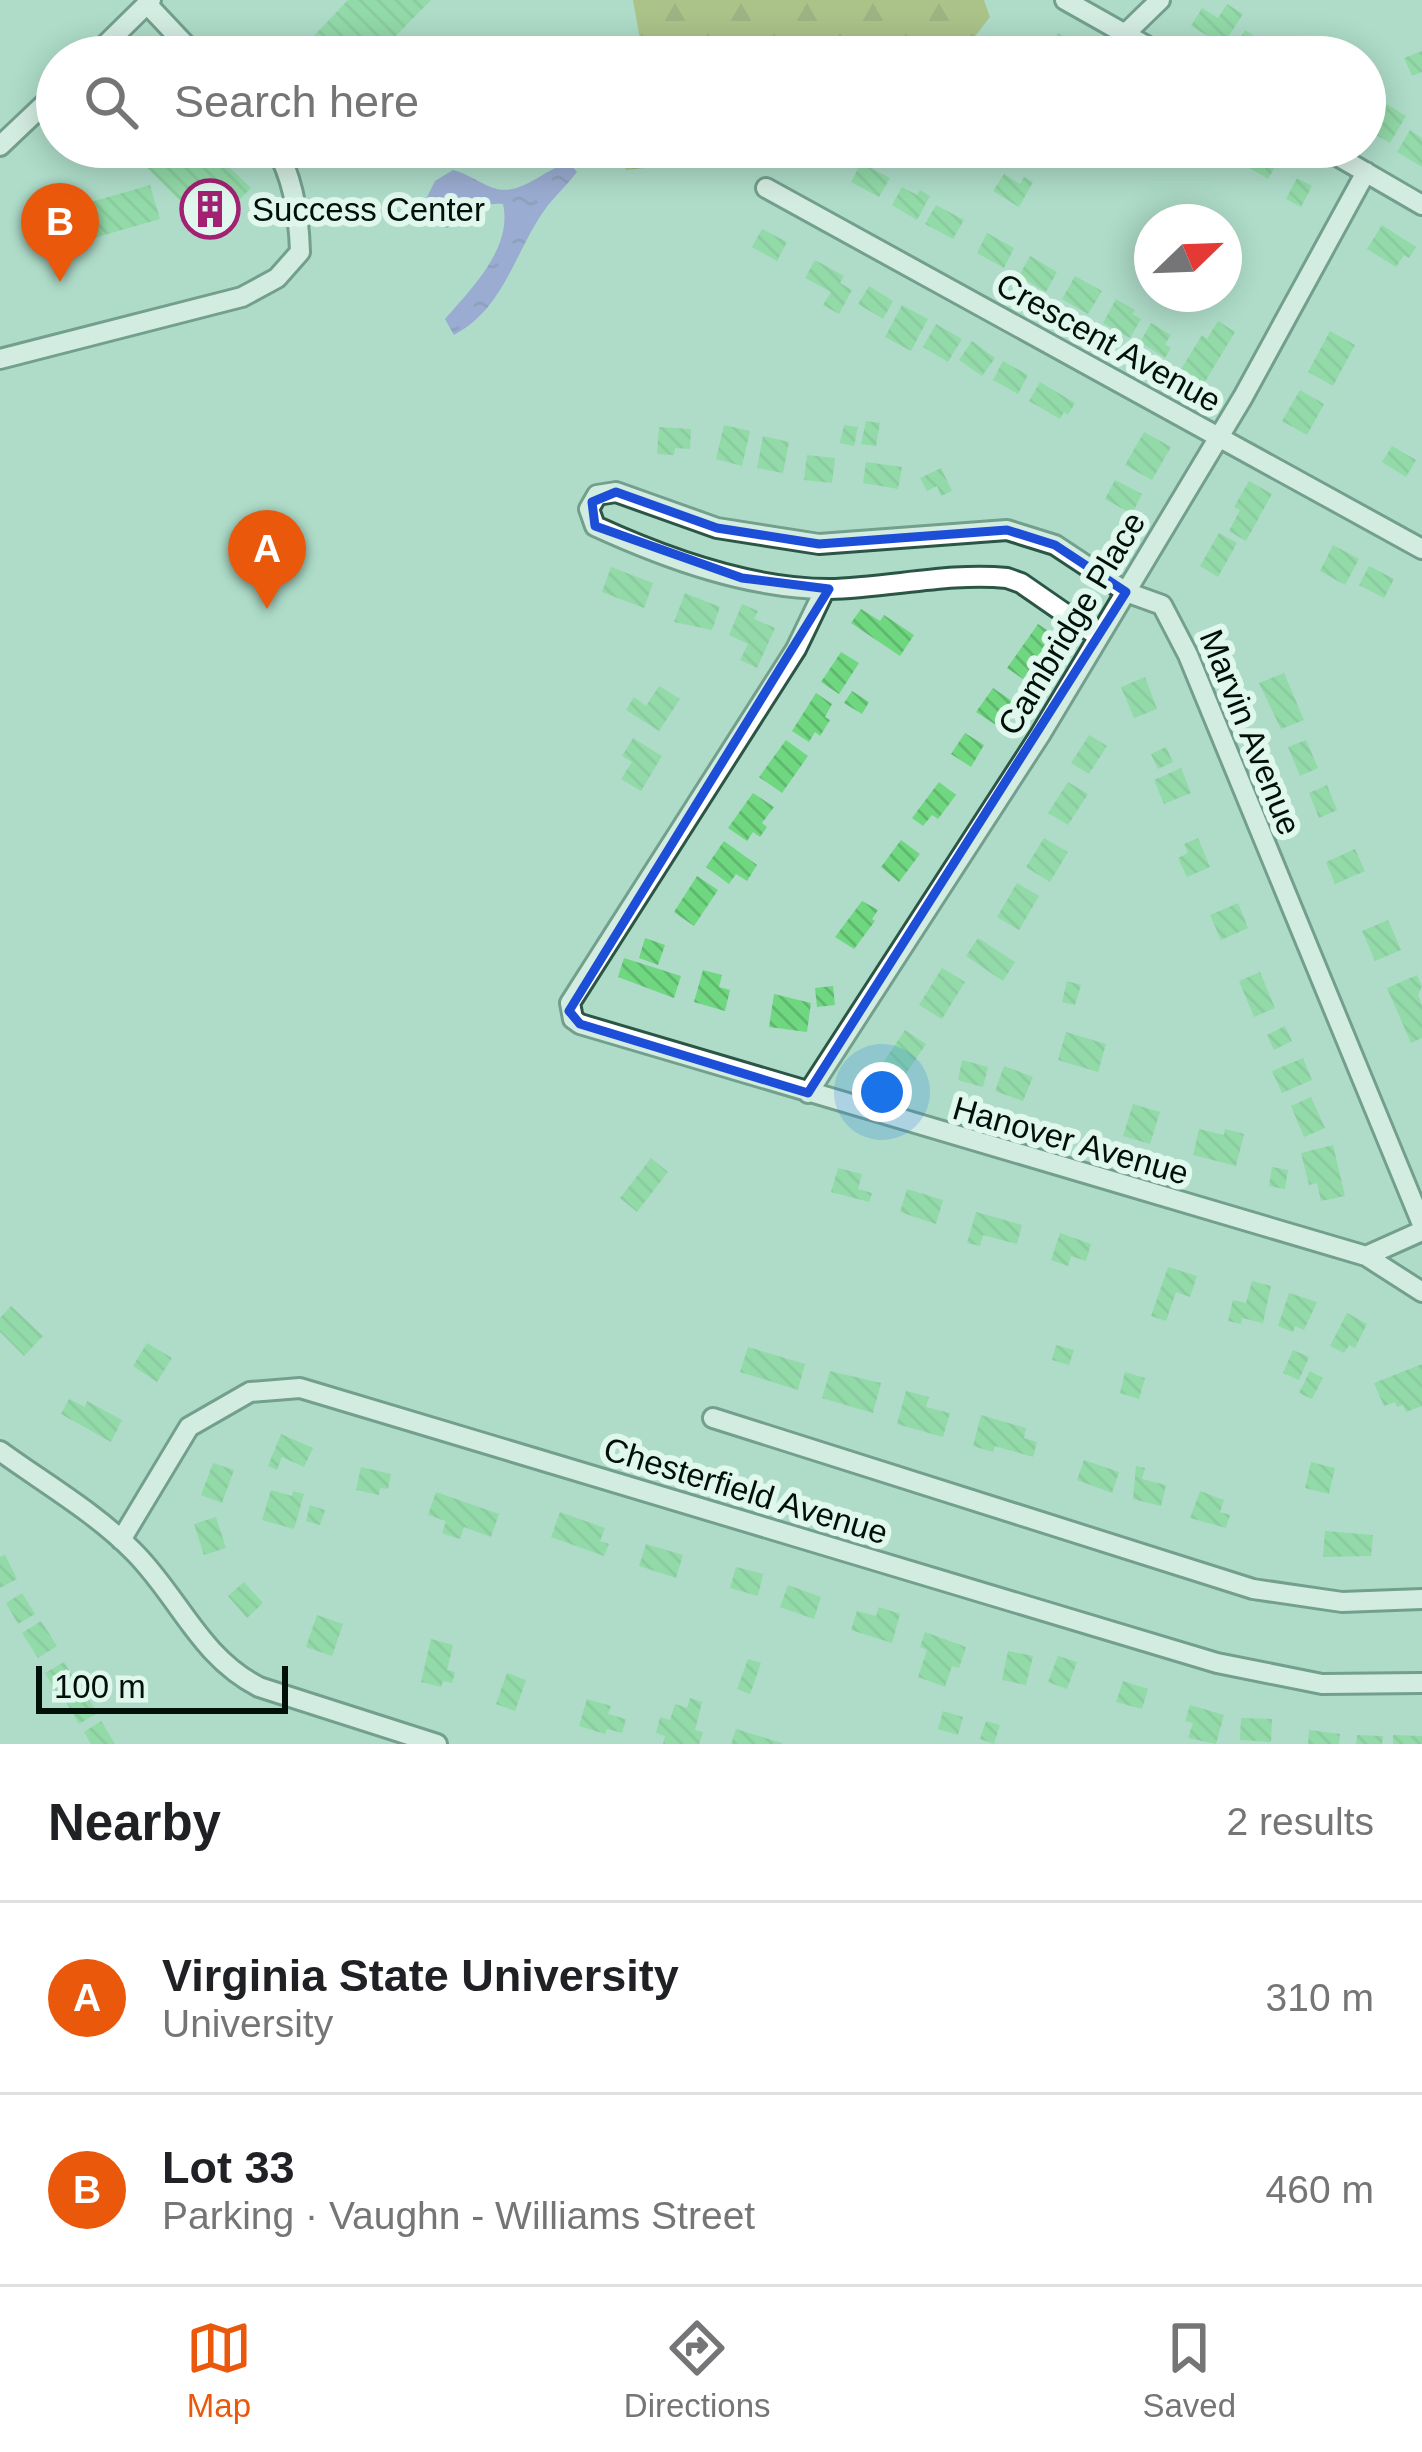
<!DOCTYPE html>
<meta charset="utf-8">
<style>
:root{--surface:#fff;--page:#f2f2f2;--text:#202124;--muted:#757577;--line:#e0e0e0;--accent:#ea580c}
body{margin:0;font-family:Helvetica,sans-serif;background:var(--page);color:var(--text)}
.compass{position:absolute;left:1134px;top:204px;width:108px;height:108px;border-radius:50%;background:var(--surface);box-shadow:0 6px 30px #0003;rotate:67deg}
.scale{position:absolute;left:36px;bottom:30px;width:252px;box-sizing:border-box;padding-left:12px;border:6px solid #02100a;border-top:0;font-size:33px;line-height:42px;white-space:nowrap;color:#02100a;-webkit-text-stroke:9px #e0f7ed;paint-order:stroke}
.you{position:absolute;left:882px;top:1092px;width:42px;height:42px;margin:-30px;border:9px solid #fff;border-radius:50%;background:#1a73e8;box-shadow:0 0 0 18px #1a73e833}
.badge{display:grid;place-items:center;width:78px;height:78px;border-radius:50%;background:var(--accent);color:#fff;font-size:39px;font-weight:700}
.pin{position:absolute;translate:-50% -99px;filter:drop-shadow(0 3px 6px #0008)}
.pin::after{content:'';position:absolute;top:63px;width:42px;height:36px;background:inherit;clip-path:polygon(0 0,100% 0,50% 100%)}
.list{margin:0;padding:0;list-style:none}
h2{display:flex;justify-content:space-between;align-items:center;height:156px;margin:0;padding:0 48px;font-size:51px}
h2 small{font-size:39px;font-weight:400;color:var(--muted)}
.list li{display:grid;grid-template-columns:78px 1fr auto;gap:36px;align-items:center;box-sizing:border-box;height:192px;padding:0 48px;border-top:3px solid var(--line)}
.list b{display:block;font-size:45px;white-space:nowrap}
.list p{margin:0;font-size:39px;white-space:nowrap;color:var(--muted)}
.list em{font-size:39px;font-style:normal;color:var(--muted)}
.icon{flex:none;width:66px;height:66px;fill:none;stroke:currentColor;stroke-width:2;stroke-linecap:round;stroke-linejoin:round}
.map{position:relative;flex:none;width:1422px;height:1744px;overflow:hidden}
.search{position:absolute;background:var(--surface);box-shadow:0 6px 30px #0003;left:36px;right:36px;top:36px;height:132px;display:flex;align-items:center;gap:30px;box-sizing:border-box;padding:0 42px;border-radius:66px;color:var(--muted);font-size:45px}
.sheet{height:540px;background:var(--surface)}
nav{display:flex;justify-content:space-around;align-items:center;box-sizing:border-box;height:168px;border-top:3px solid var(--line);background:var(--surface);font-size:33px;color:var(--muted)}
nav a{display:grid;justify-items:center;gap:6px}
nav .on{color:var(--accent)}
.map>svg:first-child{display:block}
.forest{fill:url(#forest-firs)}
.water{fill:url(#water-ripples)}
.building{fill:url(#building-back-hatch)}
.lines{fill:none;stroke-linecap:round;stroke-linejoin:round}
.minor-casing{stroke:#2b5646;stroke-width:24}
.minor{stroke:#fff;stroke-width:18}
.marked{fill:none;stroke:#1d4ed8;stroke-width:9;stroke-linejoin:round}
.labels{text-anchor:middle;stroke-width:12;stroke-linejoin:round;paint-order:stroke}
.poi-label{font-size:33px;fill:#02100a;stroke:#e0f7ed;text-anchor:start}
.street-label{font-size:33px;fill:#02100a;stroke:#e0f7ed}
</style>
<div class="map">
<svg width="1422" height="1744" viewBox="0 0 1422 1744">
<defs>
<pattern id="forest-firs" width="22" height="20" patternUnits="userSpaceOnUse" patternTransform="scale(3)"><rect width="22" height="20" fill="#a7a43c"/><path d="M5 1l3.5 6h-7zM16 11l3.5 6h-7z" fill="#868431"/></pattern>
<pattern id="water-ripples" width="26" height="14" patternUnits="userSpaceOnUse" patternTransform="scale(3)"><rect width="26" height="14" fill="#8171db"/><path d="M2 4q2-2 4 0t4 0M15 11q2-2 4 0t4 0" fill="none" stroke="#675bb0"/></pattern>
<pattern id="building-back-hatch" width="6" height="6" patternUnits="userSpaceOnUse" patternTransform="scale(3)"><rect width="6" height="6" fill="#6fd780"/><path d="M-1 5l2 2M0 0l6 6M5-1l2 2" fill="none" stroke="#5eb86d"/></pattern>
</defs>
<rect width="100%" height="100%" fill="#aedcc9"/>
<path class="forest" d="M633,0H984L990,17L959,57H643Z
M616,147H810L793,153L733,148L687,163L626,170Z"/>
<path class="water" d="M569,163L577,172C567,185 555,196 546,208C514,252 505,308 454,335L445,319C471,289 513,248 503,204C476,201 469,222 446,228L432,220L423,205L435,181L453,170C469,174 482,185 497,189C523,195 545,168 569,163Z"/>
<path class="building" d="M348,0H431L375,57H324L308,42Z
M1227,4L1243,14L1223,45L1191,26L1202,8L1218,18Z
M1245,30L1270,46L1264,57H1248L1234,49Z
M1058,33L1081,48L1076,57H1055L1046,51Z
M1422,51V72L1412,76L1404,58Z
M1385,103L1406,116L1390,143L1369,131Z
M1410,130L1422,138V167L1397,152Z
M139,147H208L251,188L210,230L133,154Z
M1243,147H1255L1279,160L1268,179L1236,160Z
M861,163L890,178L879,197L851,182Z
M1004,174L1020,184L1024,177L1033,182L1019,207L993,191Z
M1297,178L1312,186L1301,207L1286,199Z
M150,185L160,219L45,252L35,218Z
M902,187L917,195L920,190L930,196L917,220L892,205Z
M936,205L964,220L953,239L925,224Z
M1382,225L1416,247L1409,258L1404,255L1396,267L1367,249Z
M762,229L787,242L777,261L752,247Z
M987,233L1014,248L1004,268L977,253Z
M1030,256L1057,272L1046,292L1019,276Z
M815,260L844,276L840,283L852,290L839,314L823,305L831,292L805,278Z
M1075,276L1102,291L1088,314L1062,299Z
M869,286L893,301L883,319L858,304Z
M1116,299L1135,310L1132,314L1141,319L1130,338L1103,323Z
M902,305L928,319L911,351L885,337Z
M1218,321L1235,332L1203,385L1180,371L1202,335L1207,339Z
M1151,323L1171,335L1165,344L1171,348L1165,358L1140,342Z
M936,324L962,339L948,362L923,347Z
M1330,331L1355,345L1333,386L1308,372Z
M972,341L995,358L982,376L959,360Z
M1003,361L1028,375L1018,394L993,380Z
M1040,382L1075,403L1068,415L1064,412L1060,419L1029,401Z
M1300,390L1324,404L1307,435L1282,421Z
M866,421L880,423L876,446L861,444Z
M724,425L750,431L742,466L716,459Z
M844,425L858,427L854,446L840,443Z
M659,427L691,429L690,449L675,448L674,455L657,454Z
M1144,432L1171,447L1152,480L1125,465Z
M763,436L789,442L783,473L757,468Z
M1392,446L1416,460L1406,477L1382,462Z
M807,455L835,458L832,483L804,480Z
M866,462L902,467L898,489L863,483Z
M941,468L952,491L941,496L937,486L927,491L920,478Z
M1115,480L1142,494L1132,514L1105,499Z
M1249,481L1272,494L1246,541L1229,531L1240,510L1234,507Z
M1219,533L1237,543L1218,577L1200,566Z
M1333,545L1359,559L1345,585L1320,571Z
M1369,566L1394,579L1384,598L1359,585Z
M611,567L653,583L644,608L602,592Z
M685,593L720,607L712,630L674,622Z
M742,604L758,611L754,619L775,628L757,668L740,660L748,644L729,635Z
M861,609L880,621L884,615L914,635L900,656L851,623Z
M1038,624L1053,634L1023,679L1007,668Z
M841,652L859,663L839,694L821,682Z
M1284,673L1304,720L1281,729L1259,683Z
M1145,677L1157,709L1134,718L1121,687Z
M659,686L680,699L659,731L626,710L634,697L646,706Z
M993,688L1012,701L996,725L976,712Z
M852,691L869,702L862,714L844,703Z
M816,693L832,704L825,717L830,720L820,736L815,732L809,742L792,731Z
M965,733L984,745L971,767L951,754Z
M1089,735L1107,746L1089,774L1071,763Z
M633,738L662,756L641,791L621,779L632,762L622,756Z
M786,740L808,756L782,793L759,777Z
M1306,740L1318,768L1300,776L1288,747Z
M1166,747L1173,762L1158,769L1151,754Z
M1181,768L1191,793L1164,804L1154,780Z
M939,782L956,795L938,819L932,815L923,826L912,818Z
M1068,782L1088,794L1068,825L1048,813Z
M1327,785L1337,810L1319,818L1309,793Z
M753,793L774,807L762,823L767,827L760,837L753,832L747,841L728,828Z
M1044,838L1068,852L1050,882L1026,867Z
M1198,838L1210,867L1187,877L1178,858L1188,853L1184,844Z
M901,840L920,854L899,882L881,867Z
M724,841L757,865L747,881L736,874L729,884L706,867Z
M1355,849L1365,871L1335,884L1326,862Z
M697,876L718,890L694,926L674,912Z
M1017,883L1039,896L1019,930L997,917Z
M862,901L878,910L872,919L875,921L854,949L835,937Z
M1238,903L1248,928L1221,940L1210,915Z
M1388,920L1401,950L1375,961L1362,931Z
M645,938L665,945L658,965L639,958Z
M978,938L1015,962L1003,981L966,956Z
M624,958L681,976L674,998L618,977Z
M942,968L965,982L942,1019L919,1005Z
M703,970L722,975L719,987L730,990L725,1011L694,1002Z
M1260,972L1275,1008L1254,1017L1239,981Z
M1417,975L1422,986L1418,995L1422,1005V1038L1411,1043L1387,988Z
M1067,981L1081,985L1075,1005L1062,1002Z
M833,986L835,1005L817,1007L815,988Z
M774,994L811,1003L807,1032L769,1027Z
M1285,1026L1292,1041L1274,1050L1267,1035Z
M905,1030L926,1044L901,1081L880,1067Z
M1066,1032L1106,1044L1098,1072L1058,1060Z
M1303,1058L1312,1080L1282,1093L1272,1071Z
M962,1060L988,1067L983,1087L958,1080Z
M1004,1066L1033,1077L1023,1101L995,1091Z
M1311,1097L1325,1128L1304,1137L1291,1106Z
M1133,1104L1160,1112L1150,1144L1123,1136Z
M1199,1129L1224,1135L1225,1129L1244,1134L1236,1166L1193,1155Z
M1333,1145L1345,1196L1321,1201L1317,1183L1309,1185L1301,1153Z
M651,1158L668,1172L637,1212L620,1198Z
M1272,1167L1288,1170L1285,1189L1269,1186Z
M838,1168L862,1174L858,1189L872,1193L869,1202L831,1192Z
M907,1189L943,1200L936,1224L900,1212Z
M976,1212L1022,1225L1017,1244L983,1235L980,1246L967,1243Z
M1060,1233L1091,1244L1086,1261L1071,1256L1068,1266L1051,1260Z
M1168,1267L1197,1276L1190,1297L1176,1292L1166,1321L1151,1316Z
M1252,1281L1271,1286L1263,1323L1242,1318L1241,1324L1228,1321L1233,1300L1246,1303Z
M1289,1293L1317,1302L1304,1330L1295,1326L1293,1332L1278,1326Z
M11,1306L43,1336L24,1356L0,1332V1318Z
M1347,1313L1367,1324L1355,1348L1349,1345L1344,1353L1330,1346Z
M147,1343L172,1358L157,1382L133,1366Z
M1056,1345L1074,1350L1069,1365L1052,1360Z
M748,1347L805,1364L798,1390L740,1372Z
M1293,1350L1309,1357L1299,1380L1283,1373Z
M1422,1364V1406L1406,1412L1403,1405L1397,1407L1395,1402L1384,1406L1374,1383Z
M830,1371L881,1383L873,1413L822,1398Z
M1310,1371L1323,1378L1312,1399L1299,1393Z
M1125,1372L1145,1378L1139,1399L1120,1393Z
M906,1391L929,1397L926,1407L950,1413L943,1437L897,1424Z
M69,1399L85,1407L87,1401L122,1420L111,1442L61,1414Z
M981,1415L1026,1428L1024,1438L1037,1442L1033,1457L995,1446L993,1452L973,1446Z
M281,1434L313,1448L304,1467L282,1457L277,1470L268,1466Z
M1084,1460L1119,1472L1112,1493L1077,1480Z
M1311,1462L1335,1468L1329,1494L1305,1488Z
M213,1463L234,1470L222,1503L201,1495Z
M1136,1466L1145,1468L1142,1479L1166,1485L1161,1506L1133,1499Z
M361,1467L391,1474L388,1489L380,1488L379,1495L356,1490Z
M271,1490L292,1496L293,1491L304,1494L294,1529L262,1520Z
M1200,1491L1224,1500L1220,1512L1230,1515L1226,1528L1190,1518Z
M436,1492L499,1514L491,1537L464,1527L460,1539L442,1533L446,1521L428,1515Z
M310,1505L325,1510L320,1525L306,1521Z
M560,1512L605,1528L600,1541L609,1544L604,1556L551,1537Z
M216,1517L226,1548L204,1555L194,1524Z
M1325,1531L1373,1535L1371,1556L1323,1557Z
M646,1544L683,1555L676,1578L639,1566Z
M5,1555L17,1579L0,1588V1557Z
M736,1567L763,1574L758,1596L730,1588Z
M244,1582L263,1603L247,1618L228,1596Z
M788,1585L821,1597L814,1619L780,1607Z
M22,1593L35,1614L18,1624L6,1603Z
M879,1607L900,1614L892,1643L851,1630L857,1611L876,1616Z
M317,1615L343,1624L332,1656L306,1647Z
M41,1621L57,1646L38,1658L22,1633Z
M925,1632L966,1647L959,1668L952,1666L945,1687L918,1677L927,1650L920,1647Z
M431,1639L453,1645L447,1670L455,1672L452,1683L443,1681L441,1687L421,1682Z
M1008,1651L1033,1656L1026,1685L1002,1680Z
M1058,1656L1077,1662L1067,1689L1048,1682Z
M748,1659L761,1663L750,1694L737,1689Z
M64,1662L76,1682L57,1693L45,1673Z
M507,1673L526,1680L515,1711L496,1704Z
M1123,1681L1148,1689L1142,1709L1116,1702Z
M84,1691L97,1713L79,1724L66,1702Z
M690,1698L702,1702L695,1730L703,1732L699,1744H663L665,1736L656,1733L660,1717L670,1720L675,1704L687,1708Z
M587,1699L611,1706L608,1714L626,1719L622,1733L607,1729L605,1734L579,1726Z
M1190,1705L1224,1715L1216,1744L1188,1738L1193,1723L1185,1721Z
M943,1711L963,1717L958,1735L938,1729Z
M1241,1718L1272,1719L1271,1742L1240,1740Z
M101,1721L115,1744H91L84,1732Z
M986,1721L1000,1725L994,1744L980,1739Z
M736,1729L782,1743V1744H731Z
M1309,1730L1340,1734L1339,1744H1308Z
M1357,1735L1383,1736L1382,1744H1356Z
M1393,1735L1422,1736V1744H1393Z"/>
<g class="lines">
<defs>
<path id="minor" d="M1065,0L1166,57
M147,4L197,57
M1125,34L1160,0
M93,57L151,0
M0,146L57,92
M1322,147L1422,205
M766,188L1422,549
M0,359L242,297L277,278L300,252C299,217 293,177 275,147
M825,589L796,649L570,1003L573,1019L580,1024L1366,1256L1422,1231
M1099,637L1021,583L1007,578C949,572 888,588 829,589C750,589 667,559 595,526L589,509L597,495L616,492L717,528L819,544L1007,530L1055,545L1126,592L1162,605L1188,655L1422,1224
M808,1093L1040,735L1243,397L1366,172
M1366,1256L1422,1292
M713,1418L1253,1589L1342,1602L1422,1599
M0,1451C44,1483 96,1513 134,1552C179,1597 199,1656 259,1687L437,1744
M121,1540L189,1427L250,1392L300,1388L1217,1663L1322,1684L1422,1683"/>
</defs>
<use href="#minor" class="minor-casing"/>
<use href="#minor" class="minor"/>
</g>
<path d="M0 0H1422V1744H0ZM616,492L717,528L819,544L1007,530L1055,545L1126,592L808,1093L580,1024L569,1011L829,589L742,578L595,526L592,502Z" fill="#aedcc9" fill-opacity=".55" fill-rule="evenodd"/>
<path class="marked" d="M616,492L717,528L819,544L1007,530L1055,545L1126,592L808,1093L580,1024L569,1011L829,589L742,578L595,526L592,502Z"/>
<defs>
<symbol id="building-ring" viewBox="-11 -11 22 22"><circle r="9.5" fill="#e0f7ed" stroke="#a22172" stroke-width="1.5"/><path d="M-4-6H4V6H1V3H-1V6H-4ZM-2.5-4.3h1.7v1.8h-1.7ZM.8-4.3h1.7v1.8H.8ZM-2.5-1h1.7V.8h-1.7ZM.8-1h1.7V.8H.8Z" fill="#a22172"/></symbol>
</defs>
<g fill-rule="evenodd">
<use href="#building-ring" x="177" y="176" width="66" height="66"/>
</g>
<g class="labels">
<g class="poi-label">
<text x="252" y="221">Success Center</text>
</g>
<g class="street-label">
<text transform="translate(1109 342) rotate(29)" y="12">Crescent Avenue</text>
<text transform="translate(1071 623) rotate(-59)" y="12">Cambridge Place</text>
<text transform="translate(1251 732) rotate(68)" y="12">Marvin Avenue</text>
<text transform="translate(1071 1140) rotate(16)" y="12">Hanover Avenue</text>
<text transform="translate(746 1490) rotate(17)" y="12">Chesterfield Avenue</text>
</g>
</g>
</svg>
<svg class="compass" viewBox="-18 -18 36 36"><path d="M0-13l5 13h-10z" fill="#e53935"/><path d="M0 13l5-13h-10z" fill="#757577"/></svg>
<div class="scale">100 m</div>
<div class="you"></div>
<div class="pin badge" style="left:267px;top:609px">A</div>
<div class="pin badge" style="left:60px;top:282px">B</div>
<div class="search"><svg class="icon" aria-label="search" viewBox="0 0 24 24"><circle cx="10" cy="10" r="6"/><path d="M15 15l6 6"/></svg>Search here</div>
</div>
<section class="sheet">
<h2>Nearby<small>2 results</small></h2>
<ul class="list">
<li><span class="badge">A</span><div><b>Virginia State University</b><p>University</p></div><em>310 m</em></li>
<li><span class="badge">B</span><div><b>Lot 33</b><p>Parking · Vaughn - Williams Street</p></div><em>460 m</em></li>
</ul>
</section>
<nav>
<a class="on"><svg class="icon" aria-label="map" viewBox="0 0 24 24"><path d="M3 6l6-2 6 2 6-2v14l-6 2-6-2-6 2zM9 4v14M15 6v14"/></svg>Map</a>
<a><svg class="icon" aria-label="directions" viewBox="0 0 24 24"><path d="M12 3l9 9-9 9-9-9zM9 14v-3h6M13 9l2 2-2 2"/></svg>Directions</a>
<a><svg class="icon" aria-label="saved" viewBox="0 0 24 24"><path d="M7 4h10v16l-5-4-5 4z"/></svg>Saved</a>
</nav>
